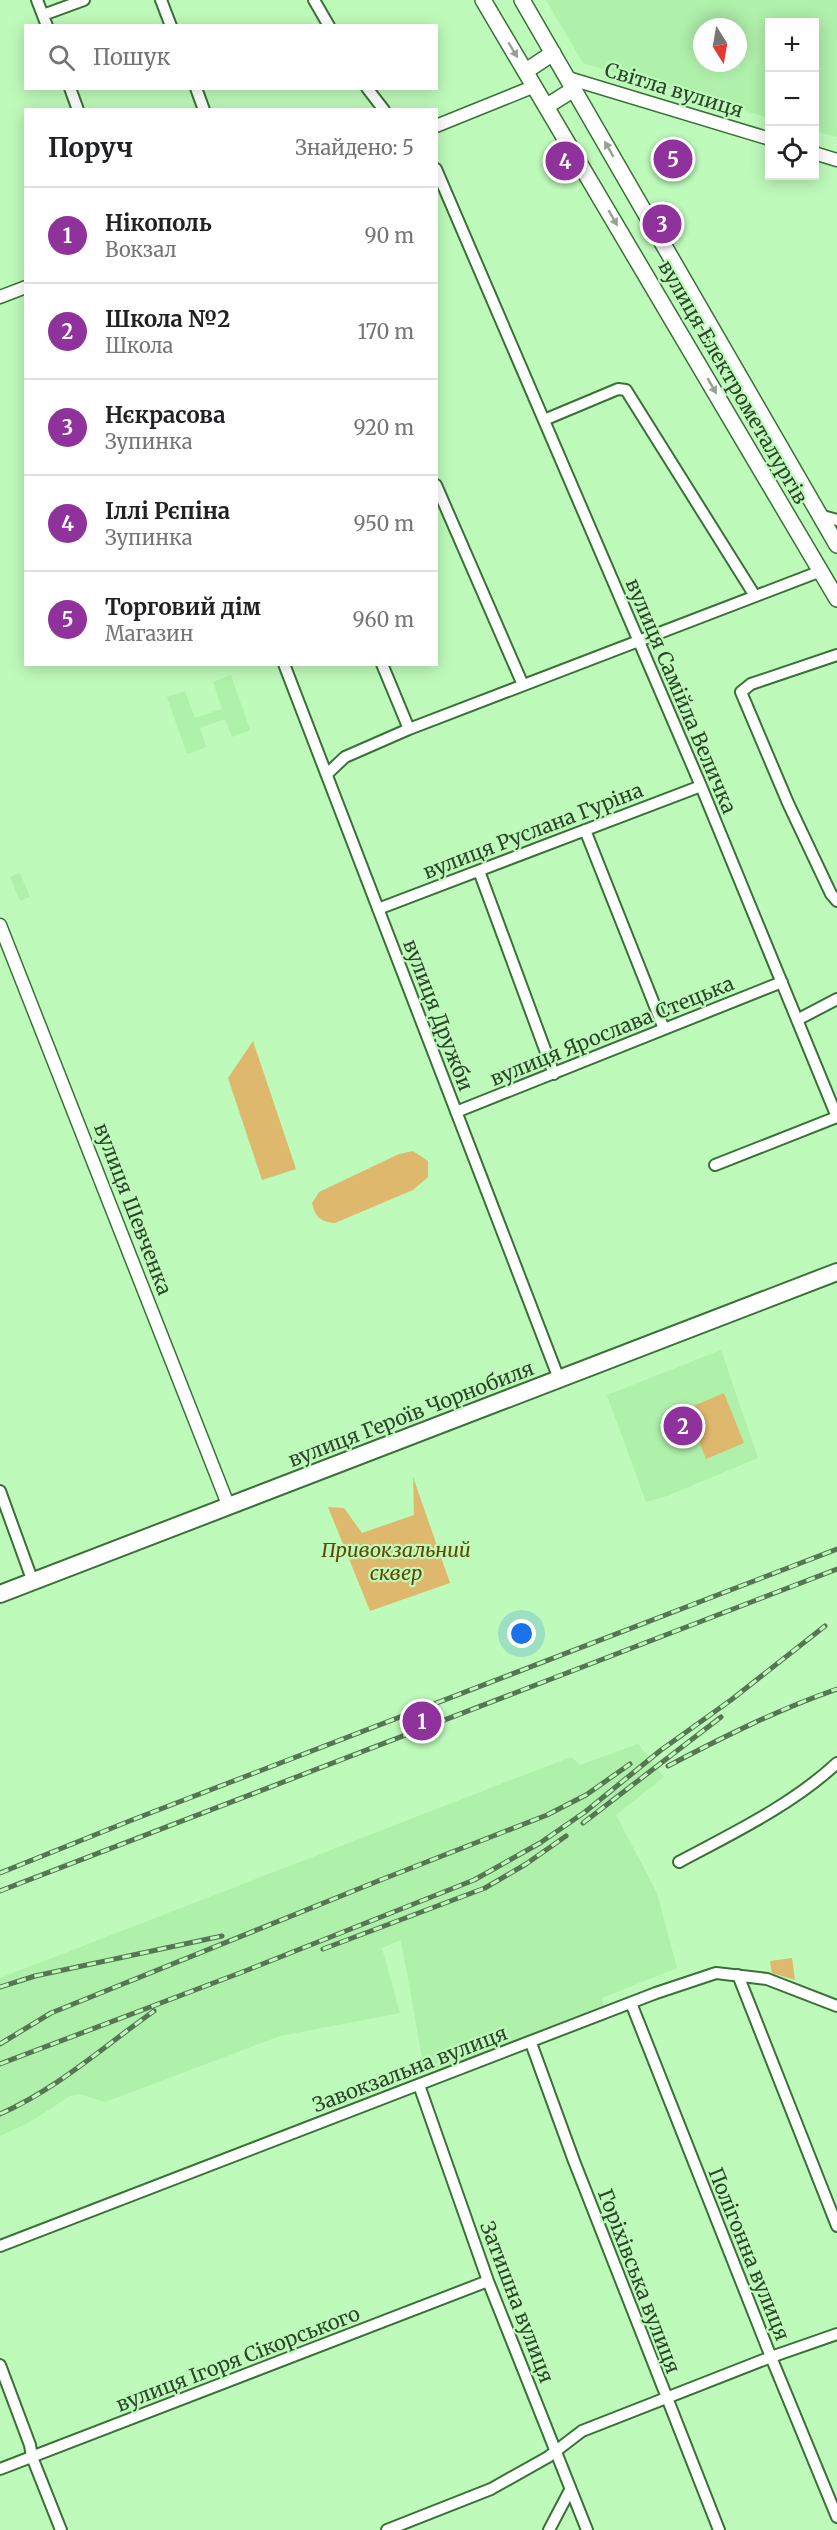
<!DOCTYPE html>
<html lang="uk">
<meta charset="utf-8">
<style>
:root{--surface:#fff;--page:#f2f2f2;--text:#202124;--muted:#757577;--line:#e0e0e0;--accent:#90329c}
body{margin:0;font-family:Merriweather,serif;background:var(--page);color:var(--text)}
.controls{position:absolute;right:18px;top:18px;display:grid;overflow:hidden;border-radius:0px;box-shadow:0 3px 15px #0003}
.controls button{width:54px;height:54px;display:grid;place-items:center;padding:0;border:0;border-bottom:2px solid var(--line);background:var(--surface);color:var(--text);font:30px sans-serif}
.compass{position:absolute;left:693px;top:18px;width:54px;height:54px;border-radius:50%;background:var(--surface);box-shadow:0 3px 15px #0003;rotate:169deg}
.you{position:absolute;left:522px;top:1634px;width:21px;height:21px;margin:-15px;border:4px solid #fff;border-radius:50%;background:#1a73e8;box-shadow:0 0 0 9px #1a73e833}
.badge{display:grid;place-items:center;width:39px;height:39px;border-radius:50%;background:var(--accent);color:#fff;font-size:20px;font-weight:700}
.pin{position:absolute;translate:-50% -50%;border:3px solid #fff;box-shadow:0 2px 6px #0006}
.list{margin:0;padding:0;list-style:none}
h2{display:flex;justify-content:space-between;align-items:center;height:78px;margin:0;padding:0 24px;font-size:26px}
h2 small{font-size:20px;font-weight:400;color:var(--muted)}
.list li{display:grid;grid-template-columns:39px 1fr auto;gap:18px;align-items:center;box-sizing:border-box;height:96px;padding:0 24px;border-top:2px solid var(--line)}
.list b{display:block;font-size:22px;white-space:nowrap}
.list p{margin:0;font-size:20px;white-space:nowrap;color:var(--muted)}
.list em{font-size:20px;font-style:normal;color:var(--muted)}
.icon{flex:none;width:33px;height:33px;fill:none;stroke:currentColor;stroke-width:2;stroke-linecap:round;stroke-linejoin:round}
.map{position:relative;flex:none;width:837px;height:2530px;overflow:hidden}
.search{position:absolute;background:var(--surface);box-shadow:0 3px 15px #0003;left:24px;top:24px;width:414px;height:66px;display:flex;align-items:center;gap:15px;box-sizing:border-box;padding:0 21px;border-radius:0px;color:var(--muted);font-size:22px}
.panel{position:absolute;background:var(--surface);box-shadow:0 3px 15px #0003;left:24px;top:108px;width:414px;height:558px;border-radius:0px}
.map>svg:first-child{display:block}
.built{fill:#aff0aa;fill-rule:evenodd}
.green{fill:#deb86c}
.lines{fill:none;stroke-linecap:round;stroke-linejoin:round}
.minor-casing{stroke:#3a7138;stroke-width:14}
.tertiary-casing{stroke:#3a7138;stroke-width:15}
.secondary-casing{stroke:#3a7138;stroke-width:18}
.primary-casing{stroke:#3a7138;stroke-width:20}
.minor{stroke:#fff;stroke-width:10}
.tertiary{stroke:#fff;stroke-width:12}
.secondary{stroke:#fff;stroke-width:15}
.primary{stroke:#fff;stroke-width:16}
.rail-casing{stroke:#547651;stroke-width:5}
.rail{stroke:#befaba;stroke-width:3;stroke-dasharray:9;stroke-linecap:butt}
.oneway{fill:#96a294}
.labels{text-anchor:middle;stroke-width:4.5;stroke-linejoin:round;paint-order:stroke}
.street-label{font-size:20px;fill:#2c442a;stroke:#befaba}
.park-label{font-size:20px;font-style:italic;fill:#634700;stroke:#befaba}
</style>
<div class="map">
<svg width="837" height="2530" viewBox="0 0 837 2530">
<rect width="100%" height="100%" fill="#befaba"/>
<path class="built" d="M546,0H837V137L815,131L814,22H770L769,118L583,63ZM702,27H738V63H702Z
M231,675L250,730L232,737L225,719L200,728L206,747L187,754L167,697L185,691L195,718L222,709L213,682Z
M20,873L30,897L20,901L10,877Z
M721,1350L758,1458L667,1496L646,1502L607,1395Z
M638,1744L664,1777L616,1815L657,1893L677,1968L602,1998L605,2009L452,2068L424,2069L401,1940L382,1948L400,2013L280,2036L105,2102L79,2094L70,2096L30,2122L0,2136V1978L571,1757L580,1765Z"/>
<path class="green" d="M253,1041L296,1169L262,1180L228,1078Z
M413,1151L428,1161V1177L413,1190L335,1223C321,1222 315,1217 312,1203L319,1192L399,1154Z
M724,1393L744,1443L706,1459L686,1409Z
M413,1477L450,1583L370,1611L328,1507L344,1508L362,1533L414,1515Z
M792,1958L795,1980L772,1973L770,1961Z"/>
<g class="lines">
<defs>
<path id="minor" d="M37,0L47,26
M161,0L171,26
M314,0L329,26
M43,15L84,0
M70,88L78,110
M196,88L204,110
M367,88L384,110
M436,169L701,786L837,1117L715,1165
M544,420L618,389L626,390L755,596
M436,485L523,685
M819,515L837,520
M837,655L751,684L741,692L788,803L831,894L837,901
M284,664L559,1379
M382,664L409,729
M327,774L345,757L409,729L821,571
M585,830L664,1029
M479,871L554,1074
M378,909L701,786
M797,1020L837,999
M456,1112L782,982
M0,1491L33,1582
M679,1862C733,1833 792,1805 837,1763
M738,1975L837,2226
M631,2003L771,2357L837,2517
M531,2043L574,2161L719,2530
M419,2085L488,2281L587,2530
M0,2246L656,1993L716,1973L767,1979L837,2006
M0,2365L30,2445L32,2457L61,2530
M0,2469L488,2281
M387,2530L491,2489L548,2457L582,2431L771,2357L837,2334
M549,2530L570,2490"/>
<path id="tertiary" d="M568,78L770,139
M436,126L535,86
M814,153L837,160
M0,297L26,287
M0,925L229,1507"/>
<path id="secondary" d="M483,0L837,599
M522,0L837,545
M526,71L553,53
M547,106L574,89"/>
<path id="primary" d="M0,1594L837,1272"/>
</defs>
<use href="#minor" class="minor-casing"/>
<use href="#tertiary" class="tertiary-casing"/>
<use href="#secondary" class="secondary-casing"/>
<use href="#primary" class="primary-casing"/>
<use href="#minor" class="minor"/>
<use href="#tertiary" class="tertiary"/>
<use href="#secondary" class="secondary"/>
<use href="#primary" class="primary"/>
<defs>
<path id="rail" d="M668,1766C723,1737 779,1709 837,1689
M583,1823L721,1717
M0,1873L132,1820L837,1549
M0,1891L837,1569
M323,1949L485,1888L526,1864L566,1836
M0,1987L35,1976L222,1936
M0,2044L51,2013L383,1879L547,1815L586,1795L630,1764
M0,2064L245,1971L474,1880L540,1843L585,1812L661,1750L731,1700L825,1626
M0,2114C57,2089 103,2047 154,2011"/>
</defs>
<use href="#rail" class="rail-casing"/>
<use href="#rail" class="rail"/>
</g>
<defs><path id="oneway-solid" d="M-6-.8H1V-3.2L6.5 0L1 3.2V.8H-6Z" transform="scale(1.5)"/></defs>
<g class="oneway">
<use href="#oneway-solid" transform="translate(513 50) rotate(59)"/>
<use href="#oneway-solid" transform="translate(609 149) rotate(-120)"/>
<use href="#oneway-solid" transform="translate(613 218) rotate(60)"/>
<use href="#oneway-solid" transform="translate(712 386) rotate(60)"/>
</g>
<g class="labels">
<g class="street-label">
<text transform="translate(674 90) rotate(17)" y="7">Світла вулиця</text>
<text transform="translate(733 382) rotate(60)" y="7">вулиця Електрометалургів</text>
<text transform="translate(681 696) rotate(67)" y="7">вулиця Самійла Величка</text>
<text transform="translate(533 831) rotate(-21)" y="7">вулиця Руслана Гуріна</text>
<text transform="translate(438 1015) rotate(69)" y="7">вулиця Дружби</text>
<text transform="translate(612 1031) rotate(-22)" y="7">вулиця Ярослава Стецька</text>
<text transform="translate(133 1209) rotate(69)" y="7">вулиця Шевченка</text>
<text transform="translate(411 1414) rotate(-21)" y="7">вулиця Героїв Чорнобиля</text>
<text transform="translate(410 2069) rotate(-21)" y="7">Завокзальна вулиця</text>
<text transform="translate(749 2254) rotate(68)" y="7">Полігонна вулиця</text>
<text transform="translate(639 2281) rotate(69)" y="7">Горіхівська вулиця</text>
<text transform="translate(517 2302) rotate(69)" y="7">Затишна вулиця</text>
<text transform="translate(238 2359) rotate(-21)" y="7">вулиця Ігоря Сікорського</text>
</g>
<g class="park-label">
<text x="396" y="1557">Привокзальний<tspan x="396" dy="23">сквер</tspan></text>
</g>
</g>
</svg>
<div class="controls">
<button>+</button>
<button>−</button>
<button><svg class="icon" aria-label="locate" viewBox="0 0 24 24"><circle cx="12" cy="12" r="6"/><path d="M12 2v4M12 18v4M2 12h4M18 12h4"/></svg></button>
</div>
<svg class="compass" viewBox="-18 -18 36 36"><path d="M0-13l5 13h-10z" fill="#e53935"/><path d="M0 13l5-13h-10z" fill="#757577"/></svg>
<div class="you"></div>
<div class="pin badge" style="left:422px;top:1721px">1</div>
<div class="pin badge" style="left:683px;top:1426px">2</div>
<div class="pin badge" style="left:662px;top:224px">3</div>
<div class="pin badge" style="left:565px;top:161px">4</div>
<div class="pin badge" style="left:673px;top:159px">5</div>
<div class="search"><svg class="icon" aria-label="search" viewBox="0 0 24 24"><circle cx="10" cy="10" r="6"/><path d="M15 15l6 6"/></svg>Пошук</div>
<section class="panel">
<h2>Поруч<small>Знайдено: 5</small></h2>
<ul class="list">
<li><span class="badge">1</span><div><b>Нікополь</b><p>Вокзал</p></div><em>90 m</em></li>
<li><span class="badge">2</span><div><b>Школа №2</b><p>Школа</p></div><em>170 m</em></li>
<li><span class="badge">3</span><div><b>Нєкрасова</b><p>Зупинка</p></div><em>920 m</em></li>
<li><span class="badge">4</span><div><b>Іллі Рєпіна</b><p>Зупинка</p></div><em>950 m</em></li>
<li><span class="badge">5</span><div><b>Торговий дім</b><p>Магазин</p></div><em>960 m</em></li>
</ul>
</section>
</div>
